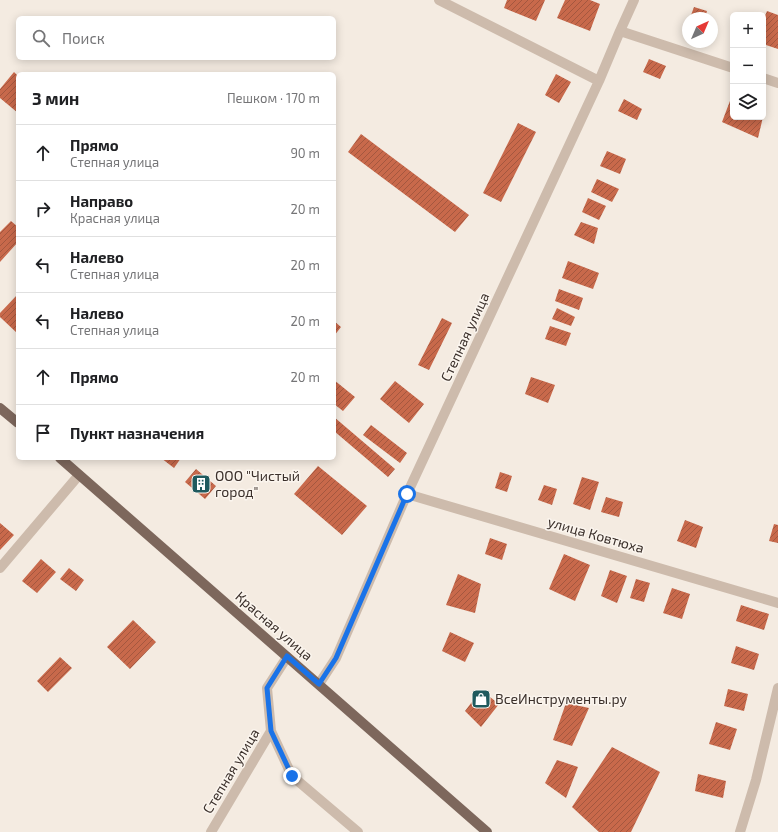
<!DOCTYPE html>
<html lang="ru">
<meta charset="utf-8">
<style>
:root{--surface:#fff;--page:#f6f6f6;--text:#202124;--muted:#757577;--line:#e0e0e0}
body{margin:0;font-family:"Exo 2",sans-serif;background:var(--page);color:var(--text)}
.controls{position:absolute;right:12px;top:12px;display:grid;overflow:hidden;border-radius:6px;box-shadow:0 2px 10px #0003}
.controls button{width:36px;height:36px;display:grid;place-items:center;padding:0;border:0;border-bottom:1px solid var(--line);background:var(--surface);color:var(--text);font:20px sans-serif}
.compass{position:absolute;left:682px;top:12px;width:36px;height:36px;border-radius:50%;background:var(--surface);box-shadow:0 2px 10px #0003;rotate:44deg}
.stop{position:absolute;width:12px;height:12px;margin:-9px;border:3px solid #1a73e8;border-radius:50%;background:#fff}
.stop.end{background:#1a73e8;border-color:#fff;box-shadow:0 1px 4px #0008}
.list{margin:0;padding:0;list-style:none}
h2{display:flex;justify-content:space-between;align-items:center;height:52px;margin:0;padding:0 16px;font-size:17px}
h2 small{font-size:13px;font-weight:400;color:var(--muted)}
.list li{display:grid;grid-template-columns:26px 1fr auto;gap:12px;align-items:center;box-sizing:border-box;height:56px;padding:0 16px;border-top:1px solid var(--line)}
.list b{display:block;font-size:15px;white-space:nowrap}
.list p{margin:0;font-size:13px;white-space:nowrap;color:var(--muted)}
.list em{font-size:13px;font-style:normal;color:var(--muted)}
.icon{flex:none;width:22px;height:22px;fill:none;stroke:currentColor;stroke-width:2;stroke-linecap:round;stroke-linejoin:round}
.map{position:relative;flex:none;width:778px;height:832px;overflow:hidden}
.search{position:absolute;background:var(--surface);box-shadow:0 2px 10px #0003;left:16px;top:16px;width:320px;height:44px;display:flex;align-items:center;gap:10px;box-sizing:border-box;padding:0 14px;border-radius:6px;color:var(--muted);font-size:15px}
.panel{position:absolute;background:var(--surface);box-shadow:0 2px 10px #0003;left:16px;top:72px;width:320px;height:388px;border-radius:6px}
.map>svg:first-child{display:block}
.building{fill:url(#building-hatch)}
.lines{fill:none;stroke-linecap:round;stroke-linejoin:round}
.minor{stroke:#cdbbac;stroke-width:10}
.major{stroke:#7d675c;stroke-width:10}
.route{stroke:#1a73e8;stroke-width:5}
.labels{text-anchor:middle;stroke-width:3;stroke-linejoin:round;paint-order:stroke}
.street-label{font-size:14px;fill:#3b302b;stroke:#fbf5ee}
.poi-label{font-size:14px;fill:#3b302b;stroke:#fbf5ee;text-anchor:start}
</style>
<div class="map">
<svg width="778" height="832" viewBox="0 0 778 832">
<defs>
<pattern id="building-hatch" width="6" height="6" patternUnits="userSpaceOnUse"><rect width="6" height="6" fill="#c8694b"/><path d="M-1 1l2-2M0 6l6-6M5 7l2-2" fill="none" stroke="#a4573f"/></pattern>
</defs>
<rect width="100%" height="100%" fill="#f4ebe1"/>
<path class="building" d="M507,0H545L536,21L504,8Z
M565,0H590L600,4L590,31L557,18Z
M694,7L707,11L705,18H690Z
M767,11L778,15V49L763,44V21Z
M649,59L666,66L660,79L643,72Z
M14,72L18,76V113L0,98V89Z
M556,74L571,82L559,103L545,95Z
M733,93V117H763L758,138L722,122Z
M624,99L642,109L637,120L618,111Z
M518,123L536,132L501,202L483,193Z
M361,134L469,215L455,232L348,152Z
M607,151L626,159L620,174L600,166Z
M597,179L619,189L612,202L591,192Z
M588,198L606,206L599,220L582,212Z
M11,221L18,227V242L0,262V232Z
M581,222L598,228L594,244L574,235Z
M568,261L599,273L593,289L562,278Z
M559,289L583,298L579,310L555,301Z
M18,294V334L0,317V313Z
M557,308L575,317L571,326L552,319Z
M442,318L452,323L429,370L418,365Z
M334,321L341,327L334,336Z
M550,326L571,333L566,346L545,339Z
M531,377L555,385L548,403L525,394Z
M334,380L355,397L343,411L334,404Z
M395,381L424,404L409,423L380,399Z
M334,417L395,469L388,477L334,431Z
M371,425L407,453L400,463L363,435Z
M161,458H181L174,468Z
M318,466L367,506L342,535L294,494Z
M196,469L216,486L205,499L185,482Z
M500,472L512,476L507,492L495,488Z
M582,477L599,482L590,510L573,504Z
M544,485L557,489L552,505L538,500Z
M606,497L623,502L619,517L601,512Z
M685,520L703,527L696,548L677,541Z
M0,523L14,535L0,550Z
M774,524L778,525V543L769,541Z
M490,538L507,544L502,560L485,554Z
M564,554L590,565L575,601L549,589Z
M41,559L56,572L37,593L22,581Z
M69,568L84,580L76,591L60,579Z
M610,570L627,576L617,603L601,596Z
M458,574L481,584L475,613L446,605Z
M636,579L650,583L644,602L630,598Z
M672,588L690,594L682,619L663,613Z
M741,605L769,614L764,630L736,621Z
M133,620L156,642L130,669L107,647Z
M450,632L474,643L465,662L442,651Z
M736,646L759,654L754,670L731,663Z
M60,657L72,668L48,692L37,681Z
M728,689L748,694L744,711L724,706Z
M481,690L499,704L481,727L465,711Z
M566,703L589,708L572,746L553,740Z
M716,722L737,729L730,750L709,744Z
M612,747L660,772L631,832H599L572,807Z
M557,760L578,767L566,798L545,783Z
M698,774L726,781L723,798L695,791Z"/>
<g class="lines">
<path class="minor" d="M439,0L599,81
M620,31L733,68
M763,78L778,83
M407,494L778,603
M0,568L79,475
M319,684L336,658L407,494L599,81L620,31L634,0
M271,731L292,776L358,832
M211,832L271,731L267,688L287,657
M740,832L756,780L778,688"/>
<path class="major" d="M0,408L18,423
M60,458L487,832"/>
</g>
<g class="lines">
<path class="route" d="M292,776L271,731L267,688L287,656L319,684L336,658L407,494"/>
</g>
<defs>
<symbol id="building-square" viewBox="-11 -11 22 22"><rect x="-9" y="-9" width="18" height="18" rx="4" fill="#1f5a5e" stroke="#fbf5ee"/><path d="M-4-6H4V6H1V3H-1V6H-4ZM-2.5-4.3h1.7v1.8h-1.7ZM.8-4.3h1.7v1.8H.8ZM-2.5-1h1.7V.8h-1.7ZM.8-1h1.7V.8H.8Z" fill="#fff"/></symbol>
<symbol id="shop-square" viewBox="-11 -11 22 22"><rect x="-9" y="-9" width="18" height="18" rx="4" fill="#1f5a5e" stroke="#fbf5ee"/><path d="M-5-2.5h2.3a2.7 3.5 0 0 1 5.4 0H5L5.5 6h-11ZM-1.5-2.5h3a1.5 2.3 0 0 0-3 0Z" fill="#fff"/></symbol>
</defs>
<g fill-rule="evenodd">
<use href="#building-square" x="190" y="473" width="22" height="22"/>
<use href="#shop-square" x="470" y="688" width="22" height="22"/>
</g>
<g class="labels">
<g class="street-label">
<text transform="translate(465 337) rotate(-65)" y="5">Степная улица</text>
<text transform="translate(596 535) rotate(16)" y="5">улица Ковтюха</text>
<text transform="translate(274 626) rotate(41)" y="5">Красная улица</text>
<text transform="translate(231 771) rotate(-59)" y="5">Степная улица</text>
</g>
<g class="poi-label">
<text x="215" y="481">ООО "Чистый<tspan x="215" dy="16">город"</tspan></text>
<text x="495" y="704">ВсеИнструменты.ру</text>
</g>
</g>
</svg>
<div class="controls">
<button>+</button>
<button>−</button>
<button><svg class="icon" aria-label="layers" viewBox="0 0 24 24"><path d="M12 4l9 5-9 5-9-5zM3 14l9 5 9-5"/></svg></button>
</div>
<svg class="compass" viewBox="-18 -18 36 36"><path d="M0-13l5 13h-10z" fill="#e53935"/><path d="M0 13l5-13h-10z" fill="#757577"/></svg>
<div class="stop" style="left:407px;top:494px"></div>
<div class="stop end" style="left:292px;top:776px"></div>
<div class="search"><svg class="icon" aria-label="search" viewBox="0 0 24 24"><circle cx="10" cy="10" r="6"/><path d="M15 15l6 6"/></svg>Поиск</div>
<section class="panel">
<h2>3 мин<small>Пешком · 170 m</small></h2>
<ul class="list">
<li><svg class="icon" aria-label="ahead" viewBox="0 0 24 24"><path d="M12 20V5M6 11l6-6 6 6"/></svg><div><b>Прямо</b><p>Степная улица</p></div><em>90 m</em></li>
<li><svg class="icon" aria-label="right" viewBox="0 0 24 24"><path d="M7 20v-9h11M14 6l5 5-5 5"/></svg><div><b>Направо</b><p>Красная улица</p></div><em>20 m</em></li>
<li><svg class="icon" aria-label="left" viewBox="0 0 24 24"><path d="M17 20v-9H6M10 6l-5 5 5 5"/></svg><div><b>Налево</b><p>Степная улица</p></div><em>20 m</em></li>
<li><svg class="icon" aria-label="left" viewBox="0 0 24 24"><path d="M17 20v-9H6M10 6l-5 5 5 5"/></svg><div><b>Налево</b><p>Степная улица</p></div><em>20 m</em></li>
<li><svg class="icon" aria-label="ahead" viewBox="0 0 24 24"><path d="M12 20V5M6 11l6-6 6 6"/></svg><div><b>Прямо</b></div><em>20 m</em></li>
<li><svg class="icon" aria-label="arrive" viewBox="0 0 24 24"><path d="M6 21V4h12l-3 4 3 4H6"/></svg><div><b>Пункт назначения</b></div></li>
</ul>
</section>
</div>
